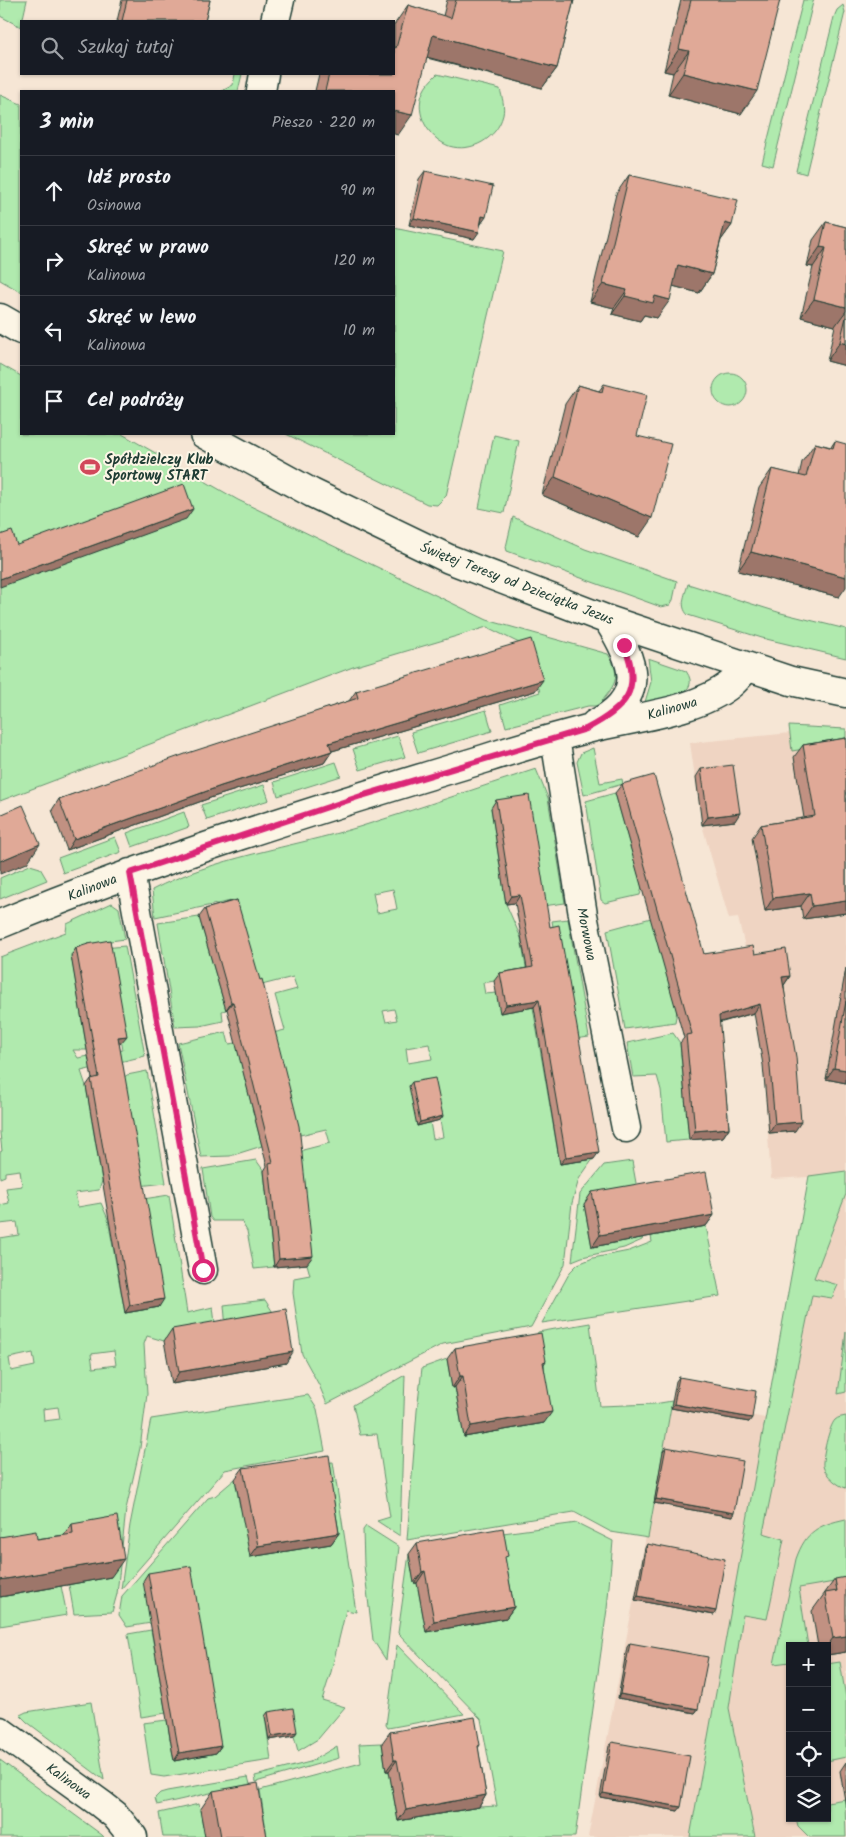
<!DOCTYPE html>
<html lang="pl">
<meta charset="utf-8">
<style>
:root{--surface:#171b24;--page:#242831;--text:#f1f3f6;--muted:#9ea1a6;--line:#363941}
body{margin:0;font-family:Kalam,sans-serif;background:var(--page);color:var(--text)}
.controls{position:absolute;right:15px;bottom:15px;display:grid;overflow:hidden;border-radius:0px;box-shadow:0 1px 4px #0004}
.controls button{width:45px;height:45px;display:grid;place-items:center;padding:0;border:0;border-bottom:1px solid var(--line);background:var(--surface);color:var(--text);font:25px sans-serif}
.stop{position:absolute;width:15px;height:15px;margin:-11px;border:4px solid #db2777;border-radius:50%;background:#fff}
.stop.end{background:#db2777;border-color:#fff;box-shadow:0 1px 5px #0008}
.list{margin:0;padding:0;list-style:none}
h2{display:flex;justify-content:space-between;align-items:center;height:65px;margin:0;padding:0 20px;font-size:21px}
h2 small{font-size:16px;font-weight:400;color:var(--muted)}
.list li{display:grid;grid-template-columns:32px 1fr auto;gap:15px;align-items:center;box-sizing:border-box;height:70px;padding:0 20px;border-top:1px solid var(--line)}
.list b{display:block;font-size:19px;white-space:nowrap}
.list p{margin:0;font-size:16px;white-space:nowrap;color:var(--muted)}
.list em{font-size:16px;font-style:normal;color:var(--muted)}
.icon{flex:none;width:28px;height:28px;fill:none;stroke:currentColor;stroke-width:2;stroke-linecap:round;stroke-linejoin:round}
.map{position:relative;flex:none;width:846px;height:1837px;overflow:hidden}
.search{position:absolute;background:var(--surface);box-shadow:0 1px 4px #0004;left:20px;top:20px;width:375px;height:55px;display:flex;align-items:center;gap:12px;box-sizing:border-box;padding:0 18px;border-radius:0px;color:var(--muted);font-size:19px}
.panel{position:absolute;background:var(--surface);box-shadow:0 1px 4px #0004;left:20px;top:90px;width:375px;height:345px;border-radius:0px}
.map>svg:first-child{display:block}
.built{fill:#efd4c2;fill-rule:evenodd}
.green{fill:#b0eaae;stroke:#689471;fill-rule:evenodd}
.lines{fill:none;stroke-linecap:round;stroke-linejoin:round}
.minor-casing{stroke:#1f3d34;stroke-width:31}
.minor{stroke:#fcf5e5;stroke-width:28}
.wall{fill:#c19182;stroke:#1f3d34}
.shaded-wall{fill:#9d766a;stroke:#1f3d34}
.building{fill:#e0a997;stroke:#1f3d34}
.route{stroke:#db2777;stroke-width:6}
.labels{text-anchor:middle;stroke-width:4;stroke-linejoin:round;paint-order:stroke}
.poi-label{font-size:14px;font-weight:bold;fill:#1f3d34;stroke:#fcf5e5;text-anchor:start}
.street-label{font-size:14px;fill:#1f3d34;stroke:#fcf5e5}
</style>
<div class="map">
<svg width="846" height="1837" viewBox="0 0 846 1837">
<rect width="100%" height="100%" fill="#f6e6d5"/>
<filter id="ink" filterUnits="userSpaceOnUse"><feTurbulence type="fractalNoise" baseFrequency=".02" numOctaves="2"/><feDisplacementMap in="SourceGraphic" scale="10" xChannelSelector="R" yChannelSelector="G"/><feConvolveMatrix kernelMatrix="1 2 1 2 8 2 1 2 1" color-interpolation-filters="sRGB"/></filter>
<g filter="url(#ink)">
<path class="built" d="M790,733L846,736V1837H588L676,1381L753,1395L750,1415L765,1418L809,1177L771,1179L763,1065L749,963L738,918L729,919L702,825L690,743ZM790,1646H827V1818H790Z"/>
<path class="green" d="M0,0H27L21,27L0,16Z
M803,0H814L813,2L773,166L762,163Z
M843,5L845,12L806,174L796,171L834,17L837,10Z
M235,74H242L238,91H222L233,85Z
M437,74L500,89C502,97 505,106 503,115C497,139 471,153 449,146C428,138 414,113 423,92C426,85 431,80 437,74Z
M0,95L21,104V292L0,280Z
M394,228L503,251L446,496L437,505L427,504L286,434H394Z
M0,364L21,376V434H122L238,500L487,620L608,654C623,678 614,686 598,706H588L506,727L500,705L540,692L527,647L487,627L353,667L0,801Z
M713 390a17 17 0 1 1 34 0a17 17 0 1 1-34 0Z
M494,435L519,441L504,513L479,508Z
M513,517L585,549L677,581L673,600L670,605L661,607L507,551L506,547Z
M688,584L781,613L846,629V658L762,638L688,615C679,606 685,595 688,584Z
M648,658L686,671C704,696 660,699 645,702L651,682Z
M486,710L492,731L418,753L411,732Z
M789,726L846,729V742L792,751Z
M398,736L405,757L360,770L353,749Z
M593,748L600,783L622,779L623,784L584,795L577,762L581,753Z
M336,762L341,776L278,796L274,782Z
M536,769L548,798L565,903L543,906L491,808L506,904L521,938L560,1164L593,1159L579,1179L572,1203L565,1264L531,1327L443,1344L327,1404L319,1385L302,1354L293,1293L294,1278L310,1275L307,1264L297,1167L303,1150L330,1143L326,1129L300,1135L269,1034L285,1030L275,995L297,989L293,977L254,987L231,901L155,917L152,890C212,858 293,847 359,827C418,809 476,788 536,769ZM393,889L397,909L377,913L373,893ZM511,978L501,1013L497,993L485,994L483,983ZM394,1009L397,1020L386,1022L383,1011ZM429,1044L432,1059L408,1063L406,1048ZM433,1082L443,1137L433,1139L430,1122L417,1125Z
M264,785L269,800L207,820L201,805Z
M615,793L642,887L640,895L605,903L601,900L586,801Z
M184,812L189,827L132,847L127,833Z
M115,837L121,852L63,873L58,858Z
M30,865L40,868L47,880L0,899V878Z
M112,903L119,908L125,939L88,944L89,950L71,954L87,1050H73L78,1058L123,1050L104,948L125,946L145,1056L81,1071L86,1086L102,1181L99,1190L75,1193L78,1207L101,1203L108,1219L125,1313L159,1307L142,1212L137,1200L169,1195L187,1313L213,1307L216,1331L164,1341L147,1336L144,1344L147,1394L140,1448L126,1509L117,1594L112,1612L74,1614L69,1585L0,1553V1238L19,1235L17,1222L0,1224V1205L9,1203L6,1188L22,1186L20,1170L5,1172V1176L0,1178V1152L2,1151L0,1133V957L66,932L67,924ZM114,1351L116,1365L93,1368L91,1354ZM33,1353L35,1366L11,1371L9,1358ZM58,1407L60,1419L44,1421L43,1409Z
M199,917L226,1010L222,1011L223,1021L200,1026L175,1027L158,923Z
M651,918L677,1011L675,1022L625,1029L607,930Z
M568,919L589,1037L575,1039L571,1028L552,921Z
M226,1032L229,1044L236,1043L262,1146L230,1156L201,1157L178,1043Z
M673,1033L680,1043L689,1140L666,1142L661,1090L657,1076L633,1077L627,1043Z
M147,1071L166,1183L138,1186L119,1081L127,1075Z
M256,1160L264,1171L274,1267L254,1269L247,1231L241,1221H213L210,1217L203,1169Z
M632,1161L638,1194L584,1204L592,1247L643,1237L642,1240L624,1248L582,1257L572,1261L580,1194L604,1165Z
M846,1171V1194L814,1278L838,1285L832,1298L812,1295L763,1533L784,1539L767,1619L743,1615L729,1708L755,1837H690L809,1176Z
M706,1226L720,1296L542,1323L570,1272L578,1264L593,1258L629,1251L652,1242L651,1236Z
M265,1300L278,1320L226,1329L224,1305Z
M590,1323L600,1406L654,1404L672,1401L648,1538L611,1532L574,1512L407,1540L417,1411L422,1368L447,1359L452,1387H455L464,1437L544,1423L533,1344L538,1332Z
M846,1332V1392L838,1394Z
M405,1375L400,1536L377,1521L390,1517L377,1434L360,1435L353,1405Z
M308,1395L317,1409L325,1451L225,1470L121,1589L130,1525L151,1419Z
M846,1416V1488C838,1486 825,1475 823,1466C822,1458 829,1426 835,1420C838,1417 842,1417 846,1416Z
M333,1462L356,1612L346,1610L331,1672L322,1700L345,1707L318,1739L298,1751L294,1736L265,1716L271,1760L164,1777L151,1775L143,1723L167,1720L174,1761L151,1623L127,1627L119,1615L122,1596L208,1498L215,1496L235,1479L240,1507L242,1508L321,1463Z
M846,1519V1580L799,1588L808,1646H790V1662L774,1664L796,1559C806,1531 818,1525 846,1519Z
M577,1523L613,1541L607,1609L575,1837H267L260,1790L361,1763L359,1744L382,1743L386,1771H389L398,1821L479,1807L497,1806L481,1719L398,1633L409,1554L414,1583H417L426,1632L503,1533Z
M366,1526L399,1547L386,1660L373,1640L364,1565L363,1530Z
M61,1586L67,1615L0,1626V1597Z
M151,1630L166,1713L141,1717L128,1634Z
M397,1645L464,1714L388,1728L386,1725Z
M840,1662L846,1698V1757L827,1761V1664Z
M91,1702L104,1780L27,1722L20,1715L26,1712Z
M337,1746L339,1758L256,1782L255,1776L310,1762Z
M0,1760L102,1835L104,1837H0Z
M248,1777L250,1784L157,1805L155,1798L160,1793L167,1791Z
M845,1799L846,1837H809L798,1826L796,1818H827V1802Z
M199,1804L205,1837H163L159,1813Z"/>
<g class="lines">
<defs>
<path id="minor" d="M275,21L280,0
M261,91L264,74
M0,318L21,330
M204,434L312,493L449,559L608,620L791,681L846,693
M595,724C649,696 634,661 608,620
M555,738L583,915L626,1128
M130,873L203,1270
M0,924C157,859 321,808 484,759C518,748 552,738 587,729C631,718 696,712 731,684C737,679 742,672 748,667
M0,1731L101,1804L115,1815L133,1837"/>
</defs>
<use href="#minor" class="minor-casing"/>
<use href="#minor" class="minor"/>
</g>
<path class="wall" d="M122,0H210L205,21H117Z
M447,0H574L557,68L542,88L427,58L398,135L394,91H315L319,74H394V25L408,5L443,16Z
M681,0H780L741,114L668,95L673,73L664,71Z
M425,171L481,224L474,239L409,225L419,179Z
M629,175L732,225L721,240L712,274L699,293L673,286L657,318L644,315L640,321L612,314L614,308L590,302L616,194Z
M826,222L846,227V366L827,361L835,326L801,317L813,267L807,266L813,240Z
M604,384L637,436L639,537L542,495L565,404L578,385L599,391Z
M835,441L839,597L738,571L759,488L772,469L799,476L802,462L815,443L831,447Z
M356,691H535L332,751L324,763L213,797L67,850L52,810L59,799L349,701Z
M846,738V913L803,919L801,906L765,911L752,838L761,825L804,818L794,757L803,745Z
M701,769L735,821L702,825L696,777Z
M622,784L704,954H755L790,976L784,985L795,1131L769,1133L763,1065L754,1013L719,1023L729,1128L723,1137L689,1140L680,1043L684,1038L615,793Z
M496,800L550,927L594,1159L560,1164L534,1007L500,1013L494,981L500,973L527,968L515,903L506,904L491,808Z
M237,900L307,1264L274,1267L264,1171L267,1166L227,1009L226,1010L199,917L205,909Z
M76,948L121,1043L119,1044L159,1307L125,1313L86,1086L91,1079H92L71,956Z
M846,968V1083L826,1079Z
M412,1082L443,1116L440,1120L417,1126L409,1086Z
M592,1192L714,1215L706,1226L592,1247L584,1204Z
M172,1329L286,1363L172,1384L164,1341Z
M455,1348L546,1361L544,1364V1423L464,1437L455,1387L452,1388L447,1359Z
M679,1377L749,1422L671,1408L676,1381Z
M666,1447L732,1517L654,1503L663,1451Z
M243,1468L331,1486L339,1533L331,1544L250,1557L235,1479Z
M72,1524L111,1577L0,1597V1537L37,1539L64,1535Z
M417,1543L505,1560L514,1607L506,1618L426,1632L417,1583H414L409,1554Z
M647,1544L714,1615L635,1600L645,1548Z
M148,1573L221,1746L216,1753L174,1761L143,1581Z
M835,1579L846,1652L827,1655V1646H818L812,1611Z
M630,1643L698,1709L695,1713L618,1698L627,1647Z
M268,1712L294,1736L269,1740L265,1716Z
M390,1732L480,1745L478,1748L486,1795L479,1807L398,1821L389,1771H386L382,1743Z
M612,1742L678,1811L600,1797L609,1746Z
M846,1762V1807L840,1771Z
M213,1791L267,1837H205L200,1810Z"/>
<path class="shaded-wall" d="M433,35L557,68L542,88L419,55Z
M679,49L689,51L673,73L664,71Z
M683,73L757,91L741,114L668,95Z
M394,111L412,115L398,135L394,134Z
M482,216L486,217L481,224Z
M414,218L479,232L474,239L409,225Z
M725,223L732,225L719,243Z
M820,247L826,248L813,267L807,266Z
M678,265L712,274L699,293L665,284Z
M603,284L627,290L614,308L590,302Z
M625,296H655L670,300L657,318L644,315L640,321L612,314Z
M814,299L846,307V311L835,326L801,317Z
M840,342L846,344V366L827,361Z
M555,477L652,518L639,537L542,495Z
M193,509L186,519L0,587V579Z
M751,552L846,577V587L839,597L738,571Z
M543,680L535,691L322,754L329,743Z
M332,751L324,763L213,797L67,850L74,839L221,786Z
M740,813L735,821L702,825L708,817Z
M40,844L27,863L0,874V861Z
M810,893L801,906L765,911L773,898Z
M520,895L515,903L506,904L511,896Z
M846,901V913L803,919L812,906Z
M790,976L784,985L776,986L782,977Z
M539,1000L534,1007L500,1013L506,1005Z
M231,1002H233L227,1009L226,1010Z
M760,1004L754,1013L713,1024L719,1016Z
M127,1036L121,1043L113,1045L118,1037Z
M834,1068L846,1070V1083L826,1079Z
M443,1116L440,1120L417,1126L420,1122Z
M801,1122L795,1131L769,1133L775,1124Z
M729,1128L723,1137L689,1140L695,1131Z
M599,1152L594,1159L560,1164L566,1157Z
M714,1215L706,1226L592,1247L600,1235Z
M313,1256L307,1264L274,1267L279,1259Z
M164,1299L159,1307L125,1313L130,1305Z
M293,1352L286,1363L172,1384L179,1372Z
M460,1376H463L455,1387L452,1388Z
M674,1404L752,1418L749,1422L671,1408Z
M552,1412L544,1423L464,1437L471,1426Z
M656,1499L734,1513L732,1517L654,1503Z
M339,1533L331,1544L250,1557L258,1546Z
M124,1559L111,1577L0,1597V1580Z
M425,1571L417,1583H414L422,1572Z
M638,1596L716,1611L714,1615L635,1600Z
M514,1607L506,1618L426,1632L434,1621Z
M846,1636V1652L827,1655V1646L833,1638Z
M620,1694L698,1709L695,1713L618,1698Z
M297,1732L294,1736L269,1740L272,1736Z
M221,1746L216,1753L174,1761L179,1753Z
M394,1760H397L389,1771H386Z
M603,1793L681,1807L678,1811L600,1797Z
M486,1795L479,1807L398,1821L406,1810Z"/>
<path class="building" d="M127,0H210L205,21H122Z
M456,0H574L557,68L433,35L412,115L394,111V91H325L329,74H394V47L396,48L408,5L451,18Z
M691,0H780L757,91L683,73L689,51L679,49Z
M425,171L493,186L486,217L482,216L479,232L414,218Z
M629,175L738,200L732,225L725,223L712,274L678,265L670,300L655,296L653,303L625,296L627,290L603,284Z
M826,222L846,227V307L814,299L826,248L820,247Z
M846,317V344L840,342Z
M604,384L647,395L637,436L671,444L652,518L555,477L578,385L602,392Z
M835,441L846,444V577L751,552L772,469L806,477L815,443L833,448Z
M184,484L193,509L0,579V535L12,531L17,545Z
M531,639L543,680L329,743L332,751L221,786L74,839L59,799L188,753L358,698L356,691Z
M846,738V901L812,906L810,893L773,898L761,825L815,816L803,745Z
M733,765L740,813L708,817L701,769Z
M654,775L704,954L753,946L755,954L786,949L790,976L782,977L796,1057L801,1122L775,1124L769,1056L760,1004L719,1016L729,1128L695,1131L686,1035L692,1034L622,784Z
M529,795L550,927L559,925L599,1152L566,1157L539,1000L506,1005L500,973L533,967L520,895L511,896L496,800Z
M23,805L40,844L0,861V815Z
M237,900L260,980L262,979L299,1126L313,1256L279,1259L269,1163L273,1162L233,1002H231L205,909Z
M110,940L127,1036L118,1037L164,1299L130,1305L91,1079L99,1077L76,948L88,944Z
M846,1001V1070L834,1068Z
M435,1078L443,1116L420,1122L412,1082Z
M706,1172L714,1215L600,1235L592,1192Z
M286,1309L293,1352L179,1372L172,1329Z
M541,1333L546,1361L543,1362L552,1412L471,1426L463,1376H460L455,1348Z
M679,1377L756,1391L752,1418L674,1404Z
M666,1447L743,1461L734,1513L656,1499Z
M329,1455L333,1483H331L339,1533L258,1546L243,1468Z
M117,1516L124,1559L0,1580V1537L36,1531L37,1539L73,1534L72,1524Z
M503,1528L508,1556L505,1557L514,1607L434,1621L425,1571L422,1572L417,1543Z
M647,1544L725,1559L716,1611L638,1596Z
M191,1566L221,1746L179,1753L148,1573Z
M846,1577V1636L833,1638L825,1593L837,1591L835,1579Z
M630,1643L708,1657L698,1709L620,1694Z
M293,1708L297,1732L272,1736L268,1712Z
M475,1717L480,1745L478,1746L486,1795L406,1810L397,1760H394L390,1732Z
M612,1742L690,1756L681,1807L603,1793Z
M258,1783L267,1837H221L213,1791Z"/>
</g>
<g class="lines" filter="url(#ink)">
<path class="route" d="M203,1270L130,873L361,796L586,729C626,708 643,690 624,645"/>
</g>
<defs>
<symbol id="stadium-bare" viewBox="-9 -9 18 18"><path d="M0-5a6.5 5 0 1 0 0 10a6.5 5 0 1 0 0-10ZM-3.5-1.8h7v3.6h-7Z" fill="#d1495b" stroke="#fcf5e5" stroke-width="2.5" paint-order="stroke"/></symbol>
</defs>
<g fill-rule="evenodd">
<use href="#stadium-bare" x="76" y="453" width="28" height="28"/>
</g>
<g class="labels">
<g class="poi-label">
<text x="105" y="464">Spółdzielczy Klub<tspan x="105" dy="16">Sportowy START</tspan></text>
</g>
<g class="street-label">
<text transform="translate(517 583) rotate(21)" y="5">Świętej Teresy od Dzieciątka Jezus</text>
<text transform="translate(672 708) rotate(-16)" y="5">Kalinowa</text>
<text transform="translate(92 887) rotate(-21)" y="5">Kalinowa</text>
<text transform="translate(587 934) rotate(79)" y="5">Morwowa</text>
<text transform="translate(69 1781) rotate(36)" y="5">Kalinowa</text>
</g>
</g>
</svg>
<div class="controls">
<button>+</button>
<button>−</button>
<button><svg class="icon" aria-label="locate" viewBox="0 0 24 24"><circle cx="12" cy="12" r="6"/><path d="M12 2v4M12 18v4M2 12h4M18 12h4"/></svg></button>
<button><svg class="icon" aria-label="layers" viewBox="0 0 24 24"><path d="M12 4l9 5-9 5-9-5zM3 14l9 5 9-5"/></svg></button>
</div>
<div class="stop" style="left:203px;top:1270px"></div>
<div class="stop end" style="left:624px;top:645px"></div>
<div class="search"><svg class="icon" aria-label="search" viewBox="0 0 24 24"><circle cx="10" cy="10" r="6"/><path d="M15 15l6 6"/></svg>Szukaj tutaj</div>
<section class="panel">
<h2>3 min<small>Pieszo · 220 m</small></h2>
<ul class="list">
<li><svg class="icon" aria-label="ahead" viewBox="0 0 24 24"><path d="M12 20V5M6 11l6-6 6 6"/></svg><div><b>Idź prosto</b><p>Osinowa</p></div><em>90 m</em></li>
<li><svg class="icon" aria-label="right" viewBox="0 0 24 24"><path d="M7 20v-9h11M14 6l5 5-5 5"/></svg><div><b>Skręć w prawo</b><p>Kalinowa</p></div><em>120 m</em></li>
<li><svg class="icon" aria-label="left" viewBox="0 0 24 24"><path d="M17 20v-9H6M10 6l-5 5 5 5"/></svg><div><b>Skręć w lewo</b><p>Kalinowa</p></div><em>10 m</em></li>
<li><svg class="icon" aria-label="arrive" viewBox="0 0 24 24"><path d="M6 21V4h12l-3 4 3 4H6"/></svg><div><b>Cel podróży</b></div></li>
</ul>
</section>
</div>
